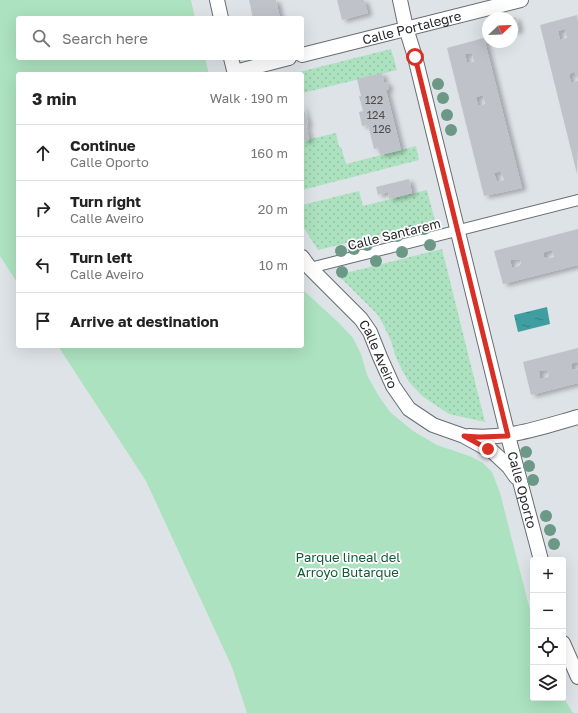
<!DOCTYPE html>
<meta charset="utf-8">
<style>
:root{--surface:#fff;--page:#f2f2f2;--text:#222;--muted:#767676;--line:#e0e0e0}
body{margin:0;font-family:"Golos Text",sans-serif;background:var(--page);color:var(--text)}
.controls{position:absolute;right:12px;bottom:12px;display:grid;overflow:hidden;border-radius:4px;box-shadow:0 4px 16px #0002}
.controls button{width:36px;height:36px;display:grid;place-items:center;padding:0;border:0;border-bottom:1px solid var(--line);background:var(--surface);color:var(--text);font:20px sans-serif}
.compass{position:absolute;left:482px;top:12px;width:36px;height:36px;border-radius:50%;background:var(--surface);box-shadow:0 4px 16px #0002;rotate:67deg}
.stop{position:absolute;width:12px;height:12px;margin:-9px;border:3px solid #d93025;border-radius:50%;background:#fff}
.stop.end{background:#d93025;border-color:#fff;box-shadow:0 1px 4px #0008}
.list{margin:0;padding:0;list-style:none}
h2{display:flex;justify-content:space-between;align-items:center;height:52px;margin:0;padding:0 16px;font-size:17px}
h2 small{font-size:13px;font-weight:400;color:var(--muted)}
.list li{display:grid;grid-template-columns:26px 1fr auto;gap:12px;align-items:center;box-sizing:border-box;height:56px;padding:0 16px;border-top:1px solid var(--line)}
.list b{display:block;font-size:15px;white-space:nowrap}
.list p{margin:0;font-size:13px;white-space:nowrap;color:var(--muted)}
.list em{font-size:13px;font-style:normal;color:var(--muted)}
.icon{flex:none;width:22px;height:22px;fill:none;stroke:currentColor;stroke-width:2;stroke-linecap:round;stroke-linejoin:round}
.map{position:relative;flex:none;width:578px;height:713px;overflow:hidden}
.search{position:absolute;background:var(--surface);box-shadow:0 4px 16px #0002;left:16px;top:16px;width:288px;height:44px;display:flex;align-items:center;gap:10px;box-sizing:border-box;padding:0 14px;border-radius:4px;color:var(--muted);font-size:15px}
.panel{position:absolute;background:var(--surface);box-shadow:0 4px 16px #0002;left:16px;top:72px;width:288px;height:276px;border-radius:4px}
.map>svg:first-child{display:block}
.grass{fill:url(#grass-dots)}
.park{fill:#ace2bf}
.water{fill:url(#water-ripples)}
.building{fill:#bfc3c9;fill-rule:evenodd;filter:url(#shadow)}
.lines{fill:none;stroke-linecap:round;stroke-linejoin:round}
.pedestrian-casing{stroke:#696d72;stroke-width:12}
.minor-casing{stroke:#696d72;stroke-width:16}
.pedestrian{stroke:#fff;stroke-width:10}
.minor{stroke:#fff;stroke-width:14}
.tree{fill:#6c9886}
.route{stroke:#d93025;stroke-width:5}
.labels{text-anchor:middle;stroke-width:3.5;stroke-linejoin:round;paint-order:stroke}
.number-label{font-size:11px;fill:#4c4d50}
.street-label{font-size:13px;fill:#252628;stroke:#fff}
.park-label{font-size:13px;fill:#0f5b36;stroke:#fff}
</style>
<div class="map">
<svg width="578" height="713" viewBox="0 0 578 713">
<defs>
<pattern id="grass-dots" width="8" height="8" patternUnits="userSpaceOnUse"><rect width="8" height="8" fill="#ace2bf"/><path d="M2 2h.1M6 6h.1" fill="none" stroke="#94c2a4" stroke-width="1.8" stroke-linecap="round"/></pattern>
<pattern id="water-ripples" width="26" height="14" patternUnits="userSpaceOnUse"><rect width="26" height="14" fill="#409ea1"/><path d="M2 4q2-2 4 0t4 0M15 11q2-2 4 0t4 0" fill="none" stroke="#358183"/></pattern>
<filter id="shadow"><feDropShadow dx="4.5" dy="2.5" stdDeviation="2" flood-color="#0004"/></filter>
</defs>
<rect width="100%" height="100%" fill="#dee3e8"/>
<path class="grass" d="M391,49L397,70L302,93V74H291Z
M336,133L339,147H341L346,164L416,146L419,160L302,190V141Z
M427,190L435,221L318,250L302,225V205L359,191L363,206Z
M442,249L485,422L449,414L422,396L409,382L401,368L395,355L391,341L385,328L378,315L338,275Z"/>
<path class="park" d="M0,0H191L195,18H18V58H205L209,74H18V284L0,256Z
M302,289L339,323L353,338L361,354L367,375L378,395L390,412L413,431L437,445L472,457L483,463L492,472L500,493L533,622V698H563V697L573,713H247L232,667L146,481L58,346H302Z"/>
<path class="water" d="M547,307L550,324L518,332L514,315Z"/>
<path class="building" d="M249,0H276L280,18H253Z
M337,0H364L368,13L342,20Z
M577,15L578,80L575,72L569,74L571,83L578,81V106L577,107L578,111L577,174L540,25ZM565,29L567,38L560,40L558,31Z
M516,17L519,30L512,32V18Z
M484,38L522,188L484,196L447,48ZM472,53L474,62L467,63L465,54ZM483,95L485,104L478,106L476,97ZM501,171L504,180L497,182L494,173Z
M382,73L384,83L387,82L389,89L386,90L401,150L380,155L378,148L374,149L368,125L362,126L359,112L363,111L359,96H361L357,79Z
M302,102L308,124L306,125L309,140L302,141Z
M409,179L412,193L389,199L388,192L378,195L376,187Z
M578,229V265L503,284L494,251ZM552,250L554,257L547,259L544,257L543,254L545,252ZM518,259L520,260L521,263L519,266L512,268L510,260Z
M578,348V362L573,363L571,365L572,369L575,370L578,369V383L531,395L523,362ZM546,370L548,371L549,374L548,377L540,379L539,371Z"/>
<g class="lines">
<defs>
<path id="pedestrian" d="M310,268L578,200"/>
<g id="minor">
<path d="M217,0L221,18"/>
<path id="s1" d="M400,0L406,28L415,57L508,436L541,560"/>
<path id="s2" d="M302,55L521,0"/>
<path d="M231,58L235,74"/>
<path d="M235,72L289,58"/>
<path id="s3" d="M302,257L310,268L361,319L370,332L380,357L393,386L409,409L433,425L464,436L493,452L509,467L516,477"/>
<path d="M469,436C506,440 542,427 578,417"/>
<path d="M563,643L578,677"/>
</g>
</defs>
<use href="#pedestrian" class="pedestrian-casing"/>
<use href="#minor" class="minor-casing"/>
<use href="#pedestrian" class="pedestrian"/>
<use href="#minor" class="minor"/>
</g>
<g class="tree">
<circle cx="438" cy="84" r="6"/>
<circle cx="443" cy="98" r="6"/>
<circle cx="447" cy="115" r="6"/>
<circle cx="451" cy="130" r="6"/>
<circle cx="424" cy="229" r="6"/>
<circle cx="411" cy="231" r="6"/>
<circle cx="397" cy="236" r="6"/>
<circle cx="367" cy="245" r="6"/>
<circle cx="430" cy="245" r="6"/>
<circle cx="354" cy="249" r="6"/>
<circle cx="341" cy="251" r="6"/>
<circle cx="402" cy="252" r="6"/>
<circle cx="376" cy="261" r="6"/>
<circle cx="342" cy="272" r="6"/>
<circle cx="526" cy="452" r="6"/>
<circle cx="529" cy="466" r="6"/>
<circle cx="533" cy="480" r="6"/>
<circle cx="546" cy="516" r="6"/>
<circle cx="550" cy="530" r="6"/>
<circle cx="554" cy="544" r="6"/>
</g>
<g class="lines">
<path class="route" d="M415,57L508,436L479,437L464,436L488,449"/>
</g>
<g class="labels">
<g class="number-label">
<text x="374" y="104">122</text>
<text x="376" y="119">124</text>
<text x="382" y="133">126</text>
</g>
<g class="street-label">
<text dy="5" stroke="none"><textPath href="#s2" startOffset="113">Calle Portalegre</textPath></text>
<text transform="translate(394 234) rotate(-14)" y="5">Calle Santarem</text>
<text dy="5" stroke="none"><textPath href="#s3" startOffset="125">Calle Aveiro</textPath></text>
<text dy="5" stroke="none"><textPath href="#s1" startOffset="505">Calle Oporto</textPath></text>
</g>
<g class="park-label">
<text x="348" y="562">Parque lineal del<tspan x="348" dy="15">Arroyo Butarque</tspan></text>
</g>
</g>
</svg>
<div class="controls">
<button>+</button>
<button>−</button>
<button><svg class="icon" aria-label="locate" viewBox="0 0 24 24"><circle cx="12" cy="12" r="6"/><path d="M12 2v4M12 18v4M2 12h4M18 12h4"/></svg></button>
<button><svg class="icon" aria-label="layers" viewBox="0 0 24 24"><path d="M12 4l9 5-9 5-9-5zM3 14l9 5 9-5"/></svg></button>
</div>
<svg class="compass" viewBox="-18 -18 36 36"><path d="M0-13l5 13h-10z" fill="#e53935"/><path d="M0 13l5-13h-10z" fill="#767676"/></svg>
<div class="stop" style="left:415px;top:57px"></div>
<div class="stop end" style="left:488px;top:449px"></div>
<div class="search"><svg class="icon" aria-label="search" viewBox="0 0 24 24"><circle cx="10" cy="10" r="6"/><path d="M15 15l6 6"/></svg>Search here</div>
<section class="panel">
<h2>3 min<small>Walk · 190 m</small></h2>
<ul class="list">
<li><svg class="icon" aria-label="ahead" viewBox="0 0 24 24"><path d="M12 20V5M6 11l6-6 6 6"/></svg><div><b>Continue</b><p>Calle Oporto</p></div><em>160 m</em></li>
<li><svg class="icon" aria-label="right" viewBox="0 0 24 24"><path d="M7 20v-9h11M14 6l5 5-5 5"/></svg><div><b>Turn right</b><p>Calle Aveiro</p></div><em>20 m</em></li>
<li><svg class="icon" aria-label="left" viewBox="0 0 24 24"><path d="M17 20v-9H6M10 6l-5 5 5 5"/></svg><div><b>Turn left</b><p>Calle Aveiro</p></div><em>10 m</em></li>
<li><svg class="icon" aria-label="arrive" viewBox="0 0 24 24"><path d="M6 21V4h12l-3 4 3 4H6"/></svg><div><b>Arrive at destination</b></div></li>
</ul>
</section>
</div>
